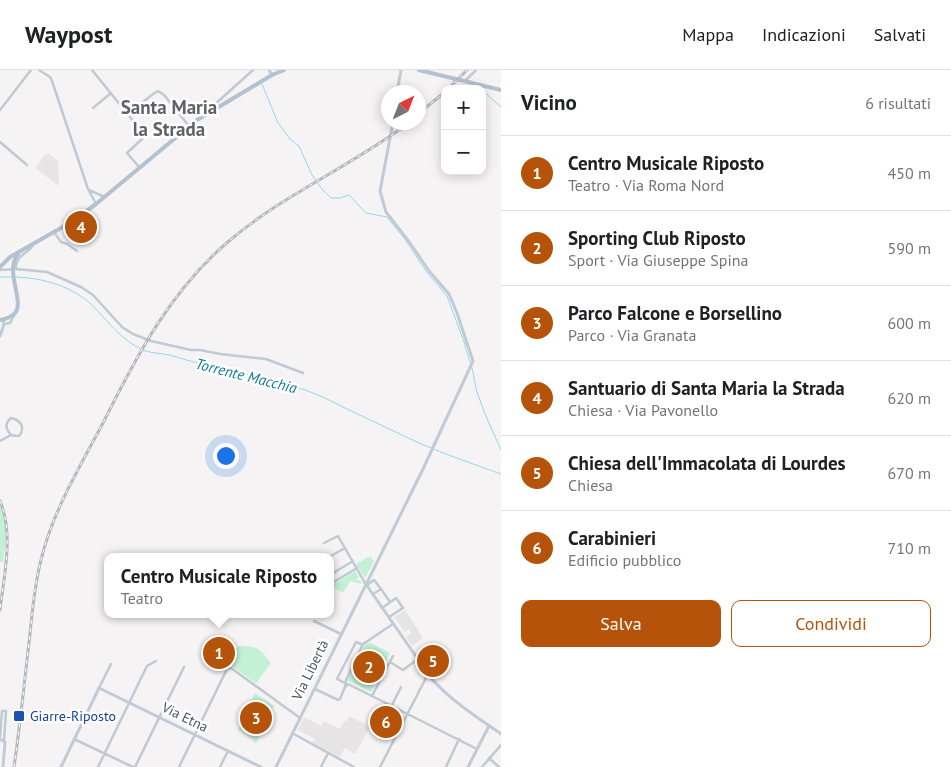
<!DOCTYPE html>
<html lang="it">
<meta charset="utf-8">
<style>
:root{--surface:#fff;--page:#f6f6f6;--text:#202124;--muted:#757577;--line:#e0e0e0;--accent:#b45309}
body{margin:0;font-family:"PT Sans",sans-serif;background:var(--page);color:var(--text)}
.controls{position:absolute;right:15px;top:15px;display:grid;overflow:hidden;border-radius:10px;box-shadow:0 2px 12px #0003}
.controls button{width:45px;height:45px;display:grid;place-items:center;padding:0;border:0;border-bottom:1px solid var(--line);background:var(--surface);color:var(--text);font:25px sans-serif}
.compass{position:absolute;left:381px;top:15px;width:45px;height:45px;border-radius:50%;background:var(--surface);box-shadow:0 2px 12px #0003;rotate:42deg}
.you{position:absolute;left:225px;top:385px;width:18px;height:18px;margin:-12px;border:4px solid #fff;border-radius:50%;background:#1a73e8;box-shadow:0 0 0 8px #1a73e833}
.badge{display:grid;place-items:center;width:32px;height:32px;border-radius:50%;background:var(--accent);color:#fff;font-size:16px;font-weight:700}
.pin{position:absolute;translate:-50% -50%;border:2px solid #fff;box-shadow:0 1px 5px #0006}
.popup{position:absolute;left:104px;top:483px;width:230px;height:65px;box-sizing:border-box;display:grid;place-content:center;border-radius:10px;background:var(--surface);filter:drop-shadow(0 1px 4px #0005);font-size:16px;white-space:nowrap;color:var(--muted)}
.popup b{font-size:19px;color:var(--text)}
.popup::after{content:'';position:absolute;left:50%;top:100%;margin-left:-10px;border:10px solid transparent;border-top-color:var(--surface)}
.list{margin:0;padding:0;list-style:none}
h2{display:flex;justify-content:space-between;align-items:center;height:65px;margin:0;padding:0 20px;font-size:21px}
h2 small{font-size:16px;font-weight:400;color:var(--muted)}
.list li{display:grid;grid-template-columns:32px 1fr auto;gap:15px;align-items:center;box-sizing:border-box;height:75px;padding:0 20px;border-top:1px solid var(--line)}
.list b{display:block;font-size:19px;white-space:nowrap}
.list p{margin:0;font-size:16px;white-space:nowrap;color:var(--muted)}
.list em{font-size:16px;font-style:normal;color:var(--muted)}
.actions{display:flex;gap:10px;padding:15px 20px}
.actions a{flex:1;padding:11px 0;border:1px solid var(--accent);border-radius:10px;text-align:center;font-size:18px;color:var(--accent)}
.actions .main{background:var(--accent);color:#fff}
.map{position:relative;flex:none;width:501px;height:697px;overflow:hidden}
header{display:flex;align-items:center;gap:30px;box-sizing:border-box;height:70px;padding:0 25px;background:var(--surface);border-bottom:1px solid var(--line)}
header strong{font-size:24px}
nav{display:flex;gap:28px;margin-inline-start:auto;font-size:18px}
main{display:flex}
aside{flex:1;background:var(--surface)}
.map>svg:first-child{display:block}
.education{fill:#e6e4e5}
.green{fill:#c3f1d5}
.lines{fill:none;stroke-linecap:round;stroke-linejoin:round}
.stream{stroke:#90daee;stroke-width:1}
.street{stroke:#c1cad2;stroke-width:2.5}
.secondary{stroke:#c1cbd6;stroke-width:3}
.primary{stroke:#b3c2d1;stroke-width:4}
.rail-casing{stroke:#b5b8bd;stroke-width:3}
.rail{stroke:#fff;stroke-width:1;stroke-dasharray:4;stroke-linecap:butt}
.transit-dot{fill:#1a4fb4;stroke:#fff;stroke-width:2}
.labels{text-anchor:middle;stroke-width:5;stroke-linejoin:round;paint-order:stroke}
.street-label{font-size:14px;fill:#4a5661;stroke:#fff}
.transit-label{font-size:14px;fill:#164399;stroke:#fff;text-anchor:start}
.water-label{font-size:15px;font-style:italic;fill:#0c7c9b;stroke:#fff}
.district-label{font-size:19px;font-weight:bold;fill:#5f6368;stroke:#fff}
</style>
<header>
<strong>Waypost</strong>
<nav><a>Mappa</a><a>Indicazioni</a><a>Salvati</a></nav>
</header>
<main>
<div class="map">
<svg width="501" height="697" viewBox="0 0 501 697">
<rect width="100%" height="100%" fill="#f5f3f3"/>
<path class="education" d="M49,84L58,91L59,116L35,98L45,85Z
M405,540L423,568L412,576L406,567L411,563L409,559L405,562L394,547Z
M349,646L370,657L355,684L345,678L340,687L313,673L315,669L298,660L304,647L321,656L324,651L339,659L346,650L347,651Z"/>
<path class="green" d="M0,433C1,439 4,443 5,449C8,463 5,477 3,492H0Z
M370,486L374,491L365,508L356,494Z
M355,501L359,507L357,509L358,511L360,510L362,514L350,511L343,523L331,516Z
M367,573H371L390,583L371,622L347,610L365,575Z
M238,576C257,576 259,578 271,593L256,613L226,592L230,584L232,585Z
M255,623L274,636L256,674L251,668L238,660Z"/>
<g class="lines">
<path class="stream" d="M262,14L278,53L290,69L299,76L312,105L322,119L331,128H340L349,125L366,143L387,147L404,168L426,201L447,226L464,272L473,302L476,319L485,344L501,380
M482,20L501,37
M0,207H12
M16,207C44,208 75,217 95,238C110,254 123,271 143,280C153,284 163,283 173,286C196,293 219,299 243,304C264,309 285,313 305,320C320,325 333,332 347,339C371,350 395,362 419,373C446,385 474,394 501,404"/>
<path class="street" d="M39,0L50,7L52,11L88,119L96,134
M92,0L143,63V68L127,83L139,97
M465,11L476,0
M93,38L111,23
M0,40L31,0
M128,44L153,24L158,21L164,25L189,56
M203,45L253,0
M0,72L27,95
M89,120L105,127
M76,149L88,160L84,168
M54,162L61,172L67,174L77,181
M16,199C15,185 27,185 33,175
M0,200L16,199L47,202L81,217L93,225L122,257L133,264L151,271L191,280H200L220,284L266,289L303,303
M4,254L10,253L15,244
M11,348C20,350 26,357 19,366H16L11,365C6,359 4,354 11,348Z
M0,371L11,365
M324,473L338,466L365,513
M329,487L345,478
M330,505L353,491
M330,510L332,513L357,498
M367,515L374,510L381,519
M373,524L381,519L390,532
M382,538L396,528L403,538L389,547
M314,551L341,564
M390,592L403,600L418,589
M345,613L337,609L356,572L363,575
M345,617L346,610L363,574L393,554
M99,618L111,594
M315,619L338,630L340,629L345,617L348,614L350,615L477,679
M372,626L393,586
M392,635L401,617
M292,663L354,697
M0,667L2,641H6L4,671
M74,669L133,697
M489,688L499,697
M98,697L147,596L156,591
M135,697L184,597
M179,697L227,599L231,598L300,648
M220,697L228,681
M321,697L328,683
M380,697L428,604
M446,697L459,669
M482,697L501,675"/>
<path class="secondary" d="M269,0L272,5
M397,22L401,0
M0,266L4,254L3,249
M365,513L431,608C450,630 477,647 501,664
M0,669L5,672L3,697
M61,697L99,618L261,697
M276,697L423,399L473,291L457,243L449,224L429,201L410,173L386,142L380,121L393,52
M468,697L489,656"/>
<path class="primary" d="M419,0L501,20
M0,197L10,187L68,154L96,134L197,50L272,5L284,0
M0,250C5,249 11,248 15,243C25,231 4,201 18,184"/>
<defs>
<path id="rail" d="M448,19L467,0
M418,44L445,22
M0,431C14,464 4,505 0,540
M14,697C20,656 24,615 29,573C32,545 34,517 41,490C53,440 80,397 104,351C137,285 171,220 229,171C284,124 352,96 410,52"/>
</defs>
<use href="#rail" class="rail-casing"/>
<use href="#rail" class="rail"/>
</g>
<rect class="transit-dot" x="13" y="640" width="12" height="12" rx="2.5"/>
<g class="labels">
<g class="street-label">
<text transform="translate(310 600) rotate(-64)" y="5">Via Libertà</text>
<text transform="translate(185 647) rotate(26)" y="5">Via Etna</text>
</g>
<g class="transit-label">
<text x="30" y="651">Giarre-Riposto</text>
</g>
<g class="water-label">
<text transform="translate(246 306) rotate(14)" y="5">Torrente Macchia</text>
</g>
<g class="district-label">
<text x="169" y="44">Santa Maria<tspan x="169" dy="22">la Strada</tspan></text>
</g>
</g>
</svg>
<div class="controls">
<button>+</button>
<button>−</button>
</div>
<svg class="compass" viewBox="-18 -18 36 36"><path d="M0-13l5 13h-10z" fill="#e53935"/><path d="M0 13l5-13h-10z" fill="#757577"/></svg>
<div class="you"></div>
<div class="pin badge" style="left:219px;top:583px">1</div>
<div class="popup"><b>Centro Musicale Riposto</b>Teatro</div>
<div class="pin badge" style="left:369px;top:597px">2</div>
<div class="pin badge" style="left:256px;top:648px">3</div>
<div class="pin badge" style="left:81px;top:157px">4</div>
<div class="pin badge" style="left:433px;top:591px">5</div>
<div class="pin badge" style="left:386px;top:652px">6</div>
</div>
<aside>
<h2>Vicino<small>6 risultati</small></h2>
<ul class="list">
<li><span class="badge">1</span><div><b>Centro Musicale Riposto</b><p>Teatro · Via Roma Nord</p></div><em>450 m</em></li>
<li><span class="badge">2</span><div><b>Sporting Club Riposto</b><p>Sport · Via Giuseppe Spina</p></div><em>590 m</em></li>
<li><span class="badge">3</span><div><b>Parco Falcone e Borsellino</b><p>Parco · Via Granata</p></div><em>600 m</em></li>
<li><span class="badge">4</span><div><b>Santuario di Santa Maria la Strada</b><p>Chiesa · Via Pavonello</p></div><em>620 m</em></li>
<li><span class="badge">5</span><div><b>Chiesa dell'Immacolata di Lourdes</b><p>Chiesa</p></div><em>670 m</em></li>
<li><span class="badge">6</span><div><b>Carabinieri</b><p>Edificio pubblico</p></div><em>710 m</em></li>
</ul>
<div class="actions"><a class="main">Salva</a><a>Condividi</a></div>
</aside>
</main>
